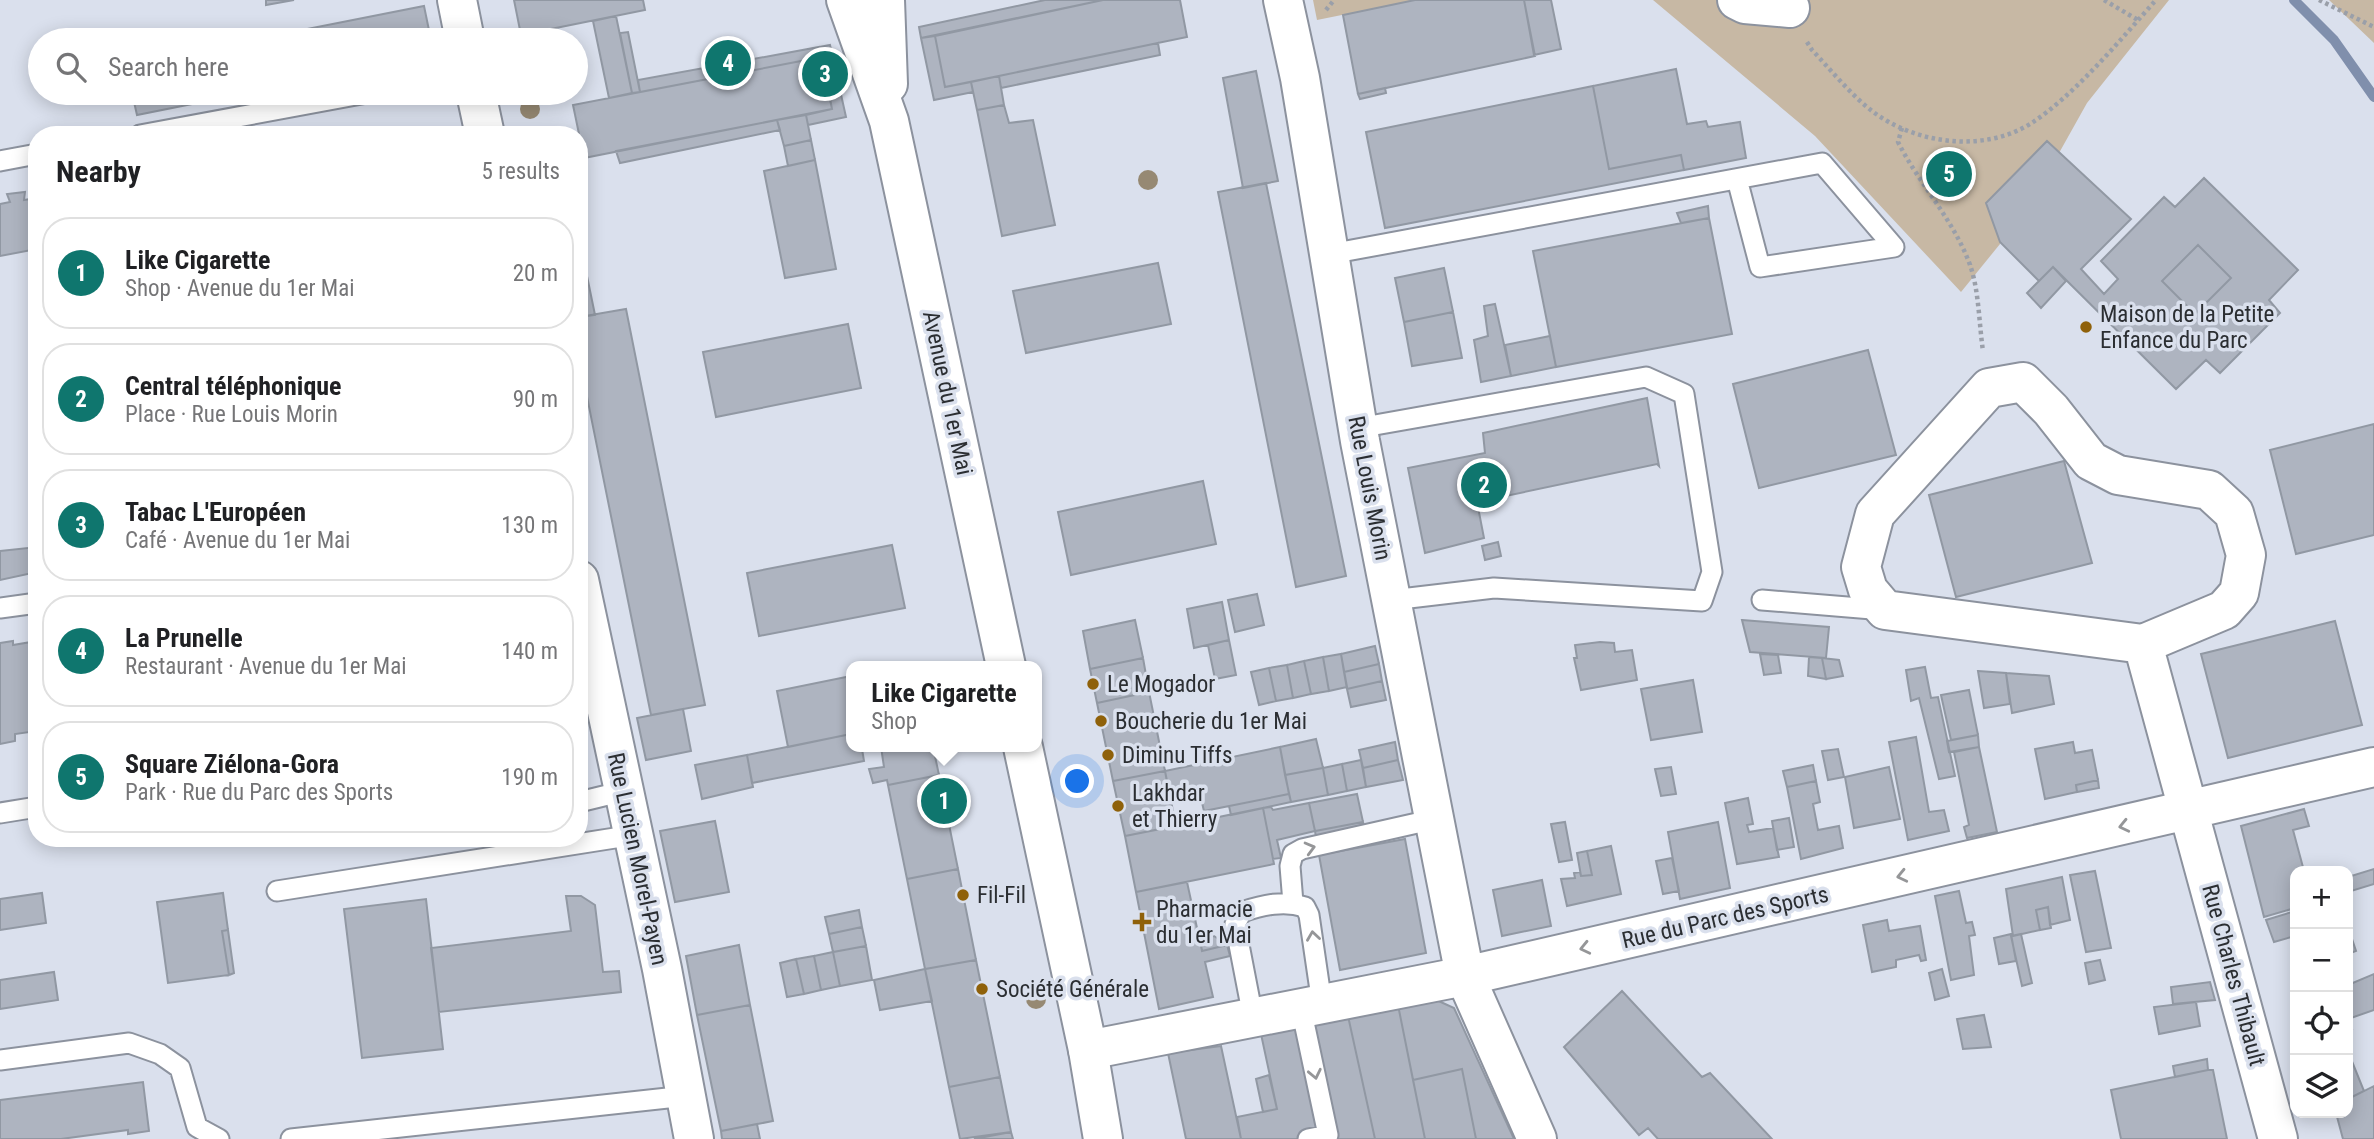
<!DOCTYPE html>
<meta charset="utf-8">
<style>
:root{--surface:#fff;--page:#f2f2f2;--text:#202124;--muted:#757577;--line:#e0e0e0;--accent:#0f766e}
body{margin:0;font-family:"Roboto Condensed",sans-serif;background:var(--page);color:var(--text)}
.controls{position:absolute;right:21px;bottom:21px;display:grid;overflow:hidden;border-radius:14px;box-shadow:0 4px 18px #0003}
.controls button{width:63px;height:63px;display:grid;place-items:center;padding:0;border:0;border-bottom:2px solid var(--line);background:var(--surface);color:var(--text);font:35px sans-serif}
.you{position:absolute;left:1078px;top:782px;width:24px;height:24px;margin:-18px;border:5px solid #fff;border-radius:50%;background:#1a73e8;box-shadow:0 0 0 10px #1a73e833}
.badge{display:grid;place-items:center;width:46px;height:46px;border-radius:50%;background:var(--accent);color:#fff;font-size:23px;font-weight:700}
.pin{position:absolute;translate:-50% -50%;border:4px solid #fff;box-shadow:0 2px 7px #0006}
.popup{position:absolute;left:846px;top:661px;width:196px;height:91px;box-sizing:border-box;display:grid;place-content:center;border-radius:14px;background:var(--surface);filter:drop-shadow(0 2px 5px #0005);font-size:23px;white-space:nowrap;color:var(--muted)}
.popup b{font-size:26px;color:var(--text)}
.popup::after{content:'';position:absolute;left:50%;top:100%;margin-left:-14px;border:14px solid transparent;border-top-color:var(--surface)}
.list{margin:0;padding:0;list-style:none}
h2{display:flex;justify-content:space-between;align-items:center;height:91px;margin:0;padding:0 28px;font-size:30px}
h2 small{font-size:23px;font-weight:400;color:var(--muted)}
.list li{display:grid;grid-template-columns:46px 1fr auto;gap:21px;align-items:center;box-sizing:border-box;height:112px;margin:0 14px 14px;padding:0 14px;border:2px solid var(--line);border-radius:28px}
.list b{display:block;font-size:26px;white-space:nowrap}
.list p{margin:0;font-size:23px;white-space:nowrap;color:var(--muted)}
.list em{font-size:23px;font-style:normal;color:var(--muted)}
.icon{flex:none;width:38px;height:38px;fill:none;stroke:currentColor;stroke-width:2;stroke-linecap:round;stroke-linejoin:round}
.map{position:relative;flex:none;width:2374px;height:1139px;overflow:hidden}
.search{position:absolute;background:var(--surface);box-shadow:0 4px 18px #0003;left:28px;top:28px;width:560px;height:77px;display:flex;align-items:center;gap:18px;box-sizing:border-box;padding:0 24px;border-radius:38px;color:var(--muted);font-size:26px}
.panel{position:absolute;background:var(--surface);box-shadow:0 4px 18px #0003;left:28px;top:126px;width:560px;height:721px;border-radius:28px}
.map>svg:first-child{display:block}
.green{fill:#c7b8a4}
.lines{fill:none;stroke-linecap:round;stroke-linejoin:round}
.stream{stroke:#808fac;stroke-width:10}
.building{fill:#aeb4c0;stroke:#9198a3;stroke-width:2}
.lane-casing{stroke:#8c929e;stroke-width:23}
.street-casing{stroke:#8c929e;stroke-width:42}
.primary-casing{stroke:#8c929e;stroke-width:42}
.path{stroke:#9a9fa9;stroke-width:4.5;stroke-dasharray:3.5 3.5;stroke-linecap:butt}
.lane{stroke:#fff;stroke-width:19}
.street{stroke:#fff;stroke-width:38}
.primary{stroke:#fff;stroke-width:38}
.tree{fill:#968973}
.oneway{stroke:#959698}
.poi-dot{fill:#8f610a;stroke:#dae0ed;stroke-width:2.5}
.labels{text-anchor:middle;stroke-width:7;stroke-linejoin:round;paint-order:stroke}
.poi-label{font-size:23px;fill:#2b2e32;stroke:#dae0ed;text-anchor:start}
.street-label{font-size:23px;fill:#2b2e32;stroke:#dae0ed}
</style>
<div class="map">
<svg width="2374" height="1139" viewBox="0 0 2374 1139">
<rect width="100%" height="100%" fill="#dae0ed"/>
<path class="green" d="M1313,0H1416L1317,20Z
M1653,0H2169L2087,103L2026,212L1961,292L1815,136Z
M2329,0H2374V43Z"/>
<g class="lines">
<path class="stream" d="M2294,0L2334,40L2374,97"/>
</g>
<path class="building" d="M266,0H294L266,5Z
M514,0H643L645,10L521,35Z
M1045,0H1103L921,38L919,27Z
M1103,0H1180L1187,37L945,87L935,36Z
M1415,0H1524L1535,56L1358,94L1343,15Z
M1524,0H1551L1561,49L1534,55Z
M424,6L431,40H251Z
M616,16L632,93L609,98L593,21Z
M628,32L640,92L632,93L620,33Z
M935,36L945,87L971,82L973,92L934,100L921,38Z
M1158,43L1160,55L1001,88L999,76Z
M830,45L846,117L808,125L806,115L832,109L819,47Z
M819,47L822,57L640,92L638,80Z
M822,57L832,109L584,158L573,105Z
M1676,69L1687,124L1706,121L1708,127L1740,122L1746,158L1684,170L1681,155L1609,169L1593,86Z
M1256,71L1278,181L1243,188L1223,78Z
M999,76L1004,105L977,110L971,82Z
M1593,86L1609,169L1681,155L1684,170L1385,228L1366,132Z
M1385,88L1386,93L1360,99L1358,94Z
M132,93H247L137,115Z
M1004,105L1009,123L1033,120L1055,225L1002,236L977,110Z
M806,115L811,140L784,146L777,120Z
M777,120L780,130L620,163L616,151Z
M811,140L815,160L788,166L784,146Z
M2047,141L2131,219L2081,269L2104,294L2118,279L2101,261L2164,197L2175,207L2204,178L2298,270L2269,300L2280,313L2220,373L2206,360L2176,389L2053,267L2039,281L2000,242L1986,203Z
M815,160L836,269L785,278L764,171Z
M1266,183L1346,576L1296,587L1218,192Z
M25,192L24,200L37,198V249L0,256V204L10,202L7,194Z
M1708,206L1709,218L1681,223L1677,213Z
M1709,218L1732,334L1556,367L1533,251Z
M579,238L587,276L579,277Z
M2198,245L2231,278L2195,314L2162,281Z
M1158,263L1171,324L1026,353L1013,291Z
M2053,267L2066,281L2041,308L2027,293Z
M1444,268L1453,312L1404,322L1395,278Z
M587,276L595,315L579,317V277Z
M1495,304L1511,376L1481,382L1474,340L1488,336L1484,306Z
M626,309L705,705L651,715L579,357V317Z
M1453,312L1462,358L1412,366L1404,322Z
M848,324L861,388L716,417L703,352Z
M1550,336L1556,367L1511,376L1505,345Z
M1868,350L1896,455L1759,488L1733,384Z
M1647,398L1659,466L1657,464L1477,502L1484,538L1425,553L1408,468L1485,453L1483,433Z
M2374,424V535L2296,554L2270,450Z
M2064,461L2092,563L1956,597L1929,495Z
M1203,481L1216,544L1071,575L1058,512Z
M1498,542L1501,556L1485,560L1482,546Z
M892,545L905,608L759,636L747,573Z
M37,547V572L0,580V551Z
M1257,594L1264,625L1235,632L1228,600Z
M1222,602L1229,640L1194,648L1187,609Z
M1135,620L1143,658L1090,669L1083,631Z
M1742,620L1829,627L1826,658L1750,652Z
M2335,621L2362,725L2228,758L2201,654Z
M1229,640L1236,675L1215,679L1208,645Z
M13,641V645L37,641V731L15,734V741L0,744V643Z
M1600,642L1614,643L1615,652L1632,650L1637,680L1581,690L1574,658H1577L1575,645Z
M1375,646L1379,664L1344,672L1341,654Z
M1341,654L1347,687L1329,691L1323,657Z
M1760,654L1778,655L1781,673L1764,675Z
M1323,657L1329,691L1311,694L1304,661Z
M1809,657L1822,658L1826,679L1808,676Z
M1143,658L1149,692L1097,703L1090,669Z
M1822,658L1839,660L1843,676L1826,679Z
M1304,661L1311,694L1293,698L1287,665Z
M1379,664L1382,681L1347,689L1344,672Z
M1287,665L1293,698L1276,701L1269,668Z
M1925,667L1931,698L1938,697L1955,776L1939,779L1919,698L1911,701L1906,670Z
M1269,668L1276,701L1259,705L1251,672Z
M1978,671L2006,673L2010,704L1984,708Z
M2006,673L2049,676L2054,704L2012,713Z
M851,676V734L788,747L777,691Z
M1693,680L1702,732L1651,740L1641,689Z
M1382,681L1386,700L1351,707L1347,689Z
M1969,690L1978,735L1951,740L1941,695Z
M1149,692L1165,771L1113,781L1097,703Z
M683,709L691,751L646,760L637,718Z
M851,734V747H871L862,749L864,761L752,783L747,755Z
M1978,735L1979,747L1949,752L1947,741Z
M1916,737L1929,812L1944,810L1949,831L1908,840L1889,742Z
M1316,739L1323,768L1285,775L1280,747Z
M1395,742L1398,760L1363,768L1359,750Z
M2073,742L2075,753L2092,750L2098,780L2076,785L2077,792L2045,799L2035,749Z
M881,747H933L939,775L888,785L887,780L873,783L869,769L884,767Z
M1280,747L1289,794L1204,811L1198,786L1185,788L1186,794L1170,798L1165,771Z
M1979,747L1997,832L1967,838L1964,827L1969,825L1954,752Z
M1838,749L1844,777L1828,780L1822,751Z
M747,755L753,787L702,799L695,765Z
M1361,760L1366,787L1347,791L1342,764Z
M1398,760L1403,780L1366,787L1363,768Z
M1342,764L1347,791L1328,795L1323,768Z
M1813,765L1816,781L1787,787L1783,771Z
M1671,767L1676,794L1661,796L1655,769Z
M1889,767L1900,819L1854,828L1845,777Z
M1323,768L1328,795L1291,802L1285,775Z
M1165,771L1176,826L1125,836L1113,781Z
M939,775L958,869L907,879L888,785Z
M2098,780L2099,788L2077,792L2076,785Z
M1816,781L1820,802L1813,804L1818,830L1839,826L1843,848L1801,859L1787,787Z
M1289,794L1291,802L1231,815L1229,806Z
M1357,794L1363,822L1315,831L1309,803Z
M1748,798L1753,824L1747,825L1749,832L1773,828L1779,857L1737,864L1725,803Z
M1309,803L1315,831L1277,840L1281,858L1273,859L1263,808L1271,807L1273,810Z
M1263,808L1274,864L1136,892L1125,836Z
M2304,809L2309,826L2293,830L2304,871H2295V908L2264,917L2241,826Z
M1196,815L1197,821L1176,826L1175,819Z
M1789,818L1794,847L1777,850L1772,821Z
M715,821L729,892L675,902L660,831Z
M1363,822L1368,845L1319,855L1315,831Z
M1565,822L1572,860L1559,862L1551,824Z
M1718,822L1730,888L1680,899L1668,832Z
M1405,839L1426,953L1340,970L1319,855Z
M1611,846L1621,894L1567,906L1561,879L1575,878L1574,873L1580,872L1581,876L1592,875L1587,851Z
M1587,851L1592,875L1581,876L1577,853Z
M1672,858L1679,891L1663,894L1656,861Z
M958,869L976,960L925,969L907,879Z
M2374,869V884L2348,892V877Z
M2095,871L2111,948L2086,952L2070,875Z
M2062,877L2070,920L2050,925L2048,907L2036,910L2040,930L2013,936L2006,889Z
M1542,880L1551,926L1502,936L1493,890Z
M1187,882L1202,951L1227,945L1230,956L1205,962L1213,997L1159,1009L1136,892Z
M1959,891L1966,923L1972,922L1975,935L1969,936L1974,975L1951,980L1935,896Z
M42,893L46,923L0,930V899Z
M223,893L228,930L222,931L229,975L168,983L157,902Z
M566,896H581L595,905L603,972L619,971L621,992L439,1012L431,948L571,931Z
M426,899L443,1049L362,1058L344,909Z
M2048,907L2051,928L2040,930L2036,910Z
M859,910L862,927L829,934L825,917Z
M2295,911V936L2274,942L2266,920Z
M1887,920L1889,931L1920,926L1926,960L1921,961L1919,955L1896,960V967L1872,972L1863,925Z
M862,927L866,946L833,952L829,934Z
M2348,927L2356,951L2348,954Z
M228,930L234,973L229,975L222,931Z
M2011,934L2016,961L1999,964L1994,938Z
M2021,934L2032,983L2022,986L2011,936Z
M1214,936L1227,945L1202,951L1200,939Z
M739,945L750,1005L697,1015L686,956Z
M866,946L872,980L840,986L833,952Z
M833,952L840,986L821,990L814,956Z
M814,956L821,990L804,994L796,959Z
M796,959L804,994L787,997L780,963Z
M976,960L1000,1077L949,1087L925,969Z
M2100,960L2105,980L2089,984L2085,963Z
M925,969L932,1001L880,1010L874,980Z
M1942,969L1949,996L1935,1000L1929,973Z
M54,972L58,1000L0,1009V980Z
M2374,974V1010L2348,1019L2352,1029L2348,1031V985Z
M2210,982L2215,1000L2173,1004L2171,987Z
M1622,991L1702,1077L1710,1073L1772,1139H1658L1648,1128L1639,1135L1564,1047Z
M1432,998L1454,1008L1514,1139H1476L1462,1069L1413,1080L1398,1005Z
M2196,1002L2200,1026L2159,1034L2154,1007Z
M750,1005L773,1121L721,1131L697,1015Z
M1398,1005L1425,1139H1375L1348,1016Z
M1984,1015L1991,1047L1963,1049L1957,1019Z
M1348,1016L1375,1139H1241L1237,1117L1277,1109L1261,1034Z
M1221,1046L1241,1139H1186L1168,1053Z
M2207,1059L2208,1070L2175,1077L2173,1066Z
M2351,1059L2364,1091L2348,1099V1060Z
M1462,1069L1476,1139H1425L1413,1080Z
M2208,1070H2213L2227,1139H2121L2111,1090Z
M1269,1075L1277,1109L1263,1112L1256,1079Z
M1000,1077L1011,1132L960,1139L949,1087Z
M143,1082L149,1131L128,1134V1130L61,1139H0V1100Z
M2374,1086V1139H2343L2336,1113H2348V1099Z
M757,1124L760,1139H722L721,1131Z
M1011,1132L1013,1139H974Z"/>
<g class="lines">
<defs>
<path id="lane" d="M140,135L367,93
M0,161L37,154
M1330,254L1822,163L1894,247L1760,267L1737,179
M1358,428L1646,377L1684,394L1712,572L1702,601L1494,588L1392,600
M1762,600L1884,610
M0,608L37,603
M579,802L624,791
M0,813L37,807
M277,891L634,835
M1293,903L1290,866L1293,854L1302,849L1435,819
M1301,1008L1328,1135L1308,1139
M1253,1017L1235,924L1242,912C1263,905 1284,900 1305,907L1309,915L1322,1004
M0,1060L129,1043L160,1054L180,1068L197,1127L219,1139
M291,1139L686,1096"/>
<path id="street" d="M457,0L465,40
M1283,0L1300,78L1360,441L1465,976L1537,1139
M1737,0L1745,4L1790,8
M476,93L485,135
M2023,382L2051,410L2091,461L2118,475L2209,490L2234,513L2246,555L2239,593L2224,610L2143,644L1885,610L1868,590L1861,567L1875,514L1989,388Z
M579,580L662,969L694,1139
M2143,644L2278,1139
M1088,1050L1465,976L2374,767"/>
<path id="primary" d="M846,0L889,121L1006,666
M885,0L888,84
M1023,747L1088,1050L1103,1139"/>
</defs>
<use href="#lane" class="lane-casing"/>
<use href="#street" class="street-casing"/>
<use href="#primary" class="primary-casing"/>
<path class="path" d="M2104,0L2138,20
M2319,0L2374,27
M1326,10L1334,0
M1807,42L1812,50C1831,70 1850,94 1872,111C1915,144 1983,153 2030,124C2074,96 2121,39 2156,0
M1902,128L1898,142C1919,184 1954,220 1970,265C1979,290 1979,324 1983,351"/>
<use href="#lane" class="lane"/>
<use href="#street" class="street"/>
<use href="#primary" class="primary"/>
</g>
<g class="tree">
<circle cx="530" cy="109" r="10"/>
<circle cx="1148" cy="180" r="10"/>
<circle cx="1036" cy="999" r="10"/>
</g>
<defs><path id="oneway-chevron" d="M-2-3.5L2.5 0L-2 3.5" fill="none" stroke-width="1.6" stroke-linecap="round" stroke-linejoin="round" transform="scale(1.75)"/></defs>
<g class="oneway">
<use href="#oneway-chevron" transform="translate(2124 826) rotate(167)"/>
<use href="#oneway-chevron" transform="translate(1310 848) rotate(-15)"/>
<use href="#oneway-chevron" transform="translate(1902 876) rotate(167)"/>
<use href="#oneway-chevron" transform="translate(1313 936) rotate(-98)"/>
<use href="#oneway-chevron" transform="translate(1585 948) rotate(167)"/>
<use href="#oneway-chevron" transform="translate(1315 1074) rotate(78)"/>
</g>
<g class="poi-dot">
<circle cx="2086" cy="327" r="7"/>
<circle cx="1093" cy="684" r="7"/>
<circle cx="1101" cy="721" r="7"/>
<circle cx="1108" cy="755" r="7"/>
<circle cx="1118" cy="806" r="7"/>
<circle cx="963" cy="895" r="7"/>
<path d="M1138.5 911.5h7v7h7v7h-7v7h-7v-7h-7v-7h7z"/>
<circle cx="982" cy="989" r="7"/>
</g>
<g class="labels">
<g class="poi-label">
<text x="2100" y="322">Maison de la Petite<tspan x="2100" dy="26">Enfance du Parc</tspan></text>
<text x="1107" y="692">Le Mogador</text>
<text x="1115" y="729">Boucherie du 1er Mai</text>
<text x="1122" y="763">Diminu Tiffs</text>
<text x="1132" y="801">Lakhdar<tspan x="1132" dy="26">et Thierry</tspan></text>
<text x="977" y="903">Fil-Fil</text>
<text x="1156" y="917">Pharmacie<tspan x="1156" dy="26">du 1er Mai</tspan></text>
<text x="996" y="997">Société Générale</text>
</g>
<g class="street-label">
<text transform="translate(948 393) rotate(78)" y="8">Avenue du 1er Mai</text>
<text transform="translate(1370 488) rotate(79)" y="8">Rue Louis Morin</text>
<text transform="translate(638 859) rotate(78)" y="8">Rue Lucien Morel-Payen</text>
<text transform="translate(1725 917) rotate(-13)" y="8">Rue du Parc des Sports</text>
<text transform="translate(2234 975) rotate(75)" y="8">Rue Charles Thibault</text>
</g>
</g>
</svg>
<div class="controls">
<button>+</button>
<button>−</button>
<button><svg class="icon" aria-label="locate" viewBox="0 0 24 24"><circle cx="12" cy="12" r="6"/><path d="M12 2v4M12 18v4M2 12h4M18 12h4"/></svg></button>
<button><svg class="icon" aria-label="layers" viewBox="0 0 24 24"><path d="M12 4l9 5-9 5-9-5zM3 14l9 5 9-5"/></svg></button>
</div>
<div class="you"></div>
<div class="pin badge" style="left:944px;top:801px">1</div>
<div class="popup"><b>Like Cigarette</b>Shop</div>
<div class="pin badge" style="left:1484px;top:485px">2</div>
<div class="pin badge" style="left:825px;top:74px">3</div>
<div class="pin badge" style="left:728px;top:63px">4</div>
<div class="pin badge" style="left:1949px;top:174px">5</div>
<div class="search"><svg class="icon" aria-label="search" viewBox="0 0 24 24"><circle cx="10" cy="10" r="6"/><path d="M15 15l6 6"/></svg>Search here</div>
<section class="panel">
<h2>Nearby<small>5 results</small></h2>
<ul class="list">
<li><span class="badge">1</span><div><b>Like Cigarette</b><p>Shop · Avenue du 1er Mai</p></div><em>20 m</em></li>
<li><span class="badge">2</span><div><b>Central téléphonique</b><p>Place · Rue Louis Morin</p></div><em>90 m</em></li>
<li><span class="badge">3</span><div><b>Tabac L'Européen</b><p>Café · Avenue du 1er Mai</p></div><em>130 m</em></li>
<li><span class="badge">4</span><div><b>La Prunelle</b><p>Restaurant · Avenue du 1er Mai</p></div><em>140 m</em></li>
<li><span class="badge">5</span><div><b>Square Ziélona-Gora</b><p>Park · Rue du Parc des Sports</p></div><em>190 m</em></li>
</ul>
</section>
</div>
